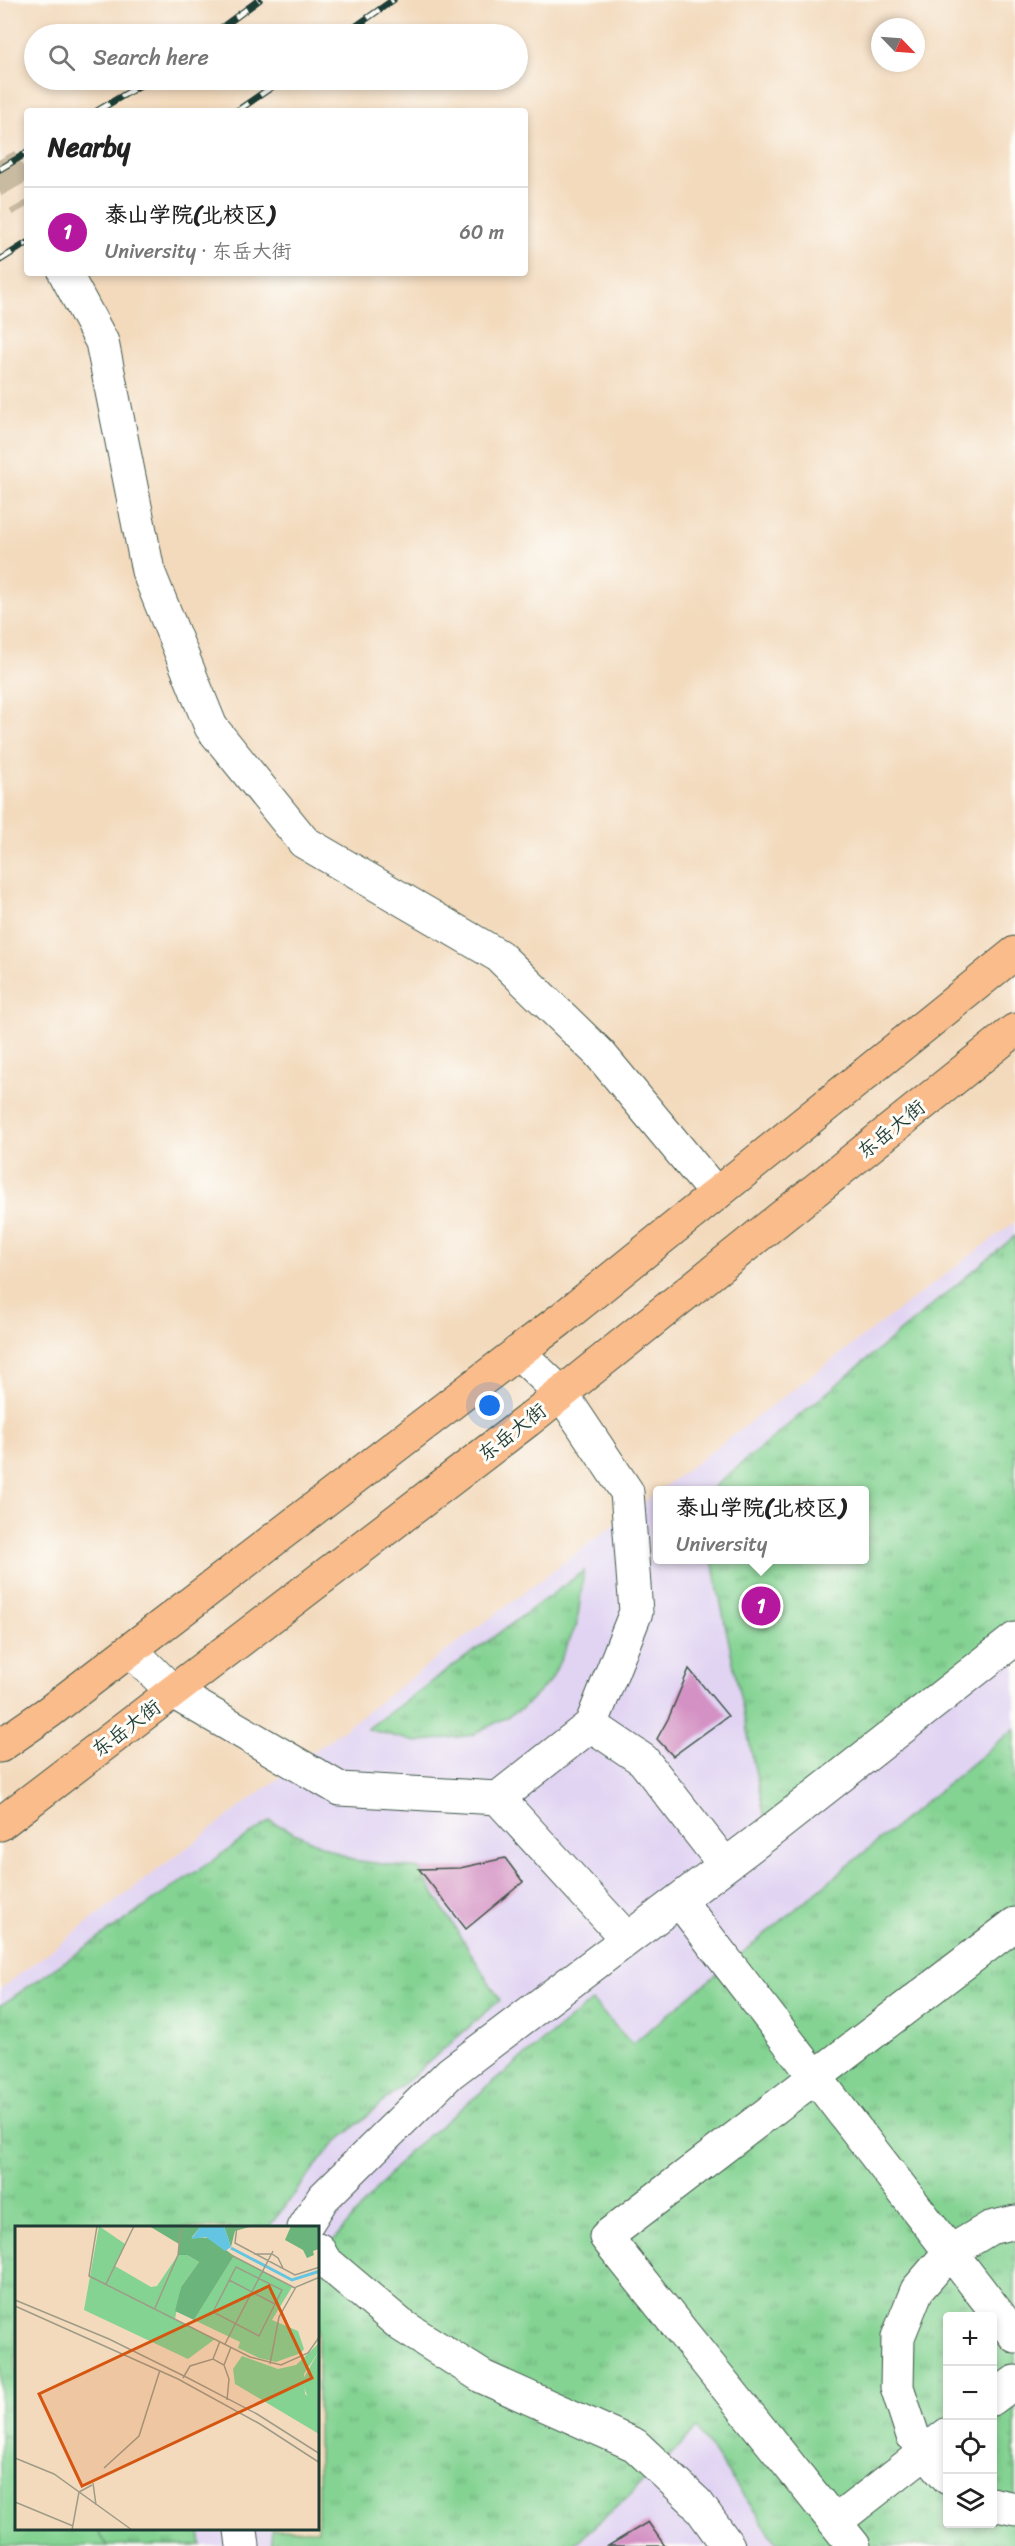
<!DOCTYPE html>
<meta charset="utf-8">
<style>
:root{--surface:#fff;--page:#f2f2f2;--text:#222;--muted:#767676;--line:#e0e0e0;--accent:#b5179e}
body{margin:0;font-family:Sriracha,"LXGW WenKai TC",sans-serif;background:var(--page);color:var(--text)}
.controls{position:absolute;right:18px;bottom:18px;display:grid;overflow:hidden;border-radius:6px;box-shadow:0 3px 9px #0003}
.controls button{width:54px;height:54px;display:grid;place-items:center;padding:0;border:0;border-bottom:2px solid var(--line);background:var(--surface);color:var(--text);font:30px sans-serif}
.compass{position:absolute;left:871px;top:18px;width:54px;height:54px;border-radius:50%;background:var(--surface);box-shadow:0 3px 9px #0003;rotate:115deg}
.you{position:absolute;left:490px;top:1406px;width:21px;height:21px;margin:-15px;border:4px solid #fff;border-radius:50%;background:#1a73e8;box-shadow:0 0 0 9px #1a73e833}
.badge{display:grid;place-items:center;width:39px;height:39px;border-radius:50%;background:var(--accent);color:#fff;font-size:20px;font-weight:700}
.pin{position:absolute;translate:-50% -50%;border:3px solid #fff;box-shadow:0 2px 6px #0006}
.popup{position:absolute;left:653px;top:1486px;width:216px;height:78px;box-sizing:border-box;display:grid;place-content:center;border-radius:6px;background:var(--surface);filter:drop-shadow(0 2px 4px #0005);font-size:20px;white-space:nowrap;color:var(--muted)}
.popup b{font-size:22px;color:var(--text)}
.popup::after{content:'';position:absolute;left:50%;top:100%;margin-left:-12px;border:12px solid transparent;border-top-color:var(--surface)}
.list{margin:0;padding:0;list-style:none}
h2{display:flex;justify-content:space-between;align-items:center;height:78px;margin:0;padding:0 24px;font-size:26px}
h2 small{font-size:20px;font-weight:400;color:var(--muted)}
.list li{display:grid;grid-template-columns:39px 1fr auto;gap:18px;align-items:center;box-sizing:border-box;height:90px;padding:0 24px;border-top:2px solid var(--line)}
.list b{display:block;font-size:22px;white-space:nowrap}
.list p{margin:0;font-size:20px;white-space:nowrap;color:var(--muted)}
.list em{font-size:20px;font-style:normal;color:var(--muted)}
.icon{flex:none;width:33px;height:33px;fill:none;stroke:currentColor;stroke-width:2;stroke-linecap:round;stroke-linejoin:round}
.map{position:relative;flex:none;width:1015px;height:2546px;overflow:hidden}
.search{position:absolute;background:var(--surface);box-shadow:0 3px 9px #0003;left:24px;top:24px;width:504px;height:66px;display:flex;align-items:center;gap:15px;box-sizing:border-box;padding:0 21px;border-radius:33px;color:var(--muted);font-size:22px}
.panel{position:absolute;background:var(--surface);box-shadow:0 3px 9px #0003;left:24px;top:108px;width:504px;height:168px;border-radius:6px}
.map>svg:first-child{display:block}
.built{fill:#e1d4f3;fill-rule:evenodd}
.grass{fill:url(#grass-tufts);stroke:#528864;stroke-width:1.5;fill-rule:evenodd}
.pitch{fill:#84d393;stroke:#528864;stroke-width:1.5}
.building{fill:#d492c4}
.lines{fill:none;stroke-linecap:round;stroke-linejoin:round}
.minor-tunnel{stroke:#c9bba2;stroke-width:33;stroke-dasharray:33 16;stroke-linecap:butt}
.minor-casing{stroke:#3f5549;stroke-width:35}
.tertiary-casing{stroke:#3f5549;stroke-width:35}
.primary-casing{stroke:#3f5549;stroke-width:35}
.minor{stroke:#fff;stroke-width:33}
.tertiary{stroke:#fff;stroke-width:33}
.primary{stroke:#fabc8b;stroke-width:33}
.rail-casing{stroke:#1f3d34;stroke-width:7}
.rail{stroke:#fdfcf7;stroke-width:4.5;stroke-dasharray:14;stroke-linecap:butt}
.labels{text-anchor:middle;stroke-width:6;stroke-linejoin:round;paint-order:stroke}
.street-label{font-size:20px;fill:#1f3d34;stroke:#fdfcf7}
.inset-river{fill:none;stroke:#64c5e2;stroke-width:3}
.inset-road{fill:none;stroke:#9e9b86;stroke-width:1.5}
.view{fill:#d45610;fill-opacity:0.15;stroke:#d45610;stroke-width:3}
.inset-edge{fill:none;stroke:#1f3d34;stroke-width:3}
</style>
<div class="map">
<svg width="1015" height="2546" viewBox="0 0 1015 2546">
<defs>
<pattern id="grass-tufts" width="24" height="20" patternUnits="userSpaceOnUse" patternTransform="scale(1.5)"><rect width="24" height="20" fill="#84d393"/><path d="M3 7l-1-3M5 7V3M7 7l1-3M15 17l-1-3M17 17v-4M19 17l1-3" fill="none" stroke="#6bac79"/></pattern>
</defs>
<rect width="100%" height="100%" fill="#fdfcf7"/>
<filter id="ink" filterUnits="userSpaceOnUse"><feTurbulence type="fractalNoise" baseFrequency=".0167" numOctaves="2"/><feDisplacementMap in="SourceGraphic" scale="12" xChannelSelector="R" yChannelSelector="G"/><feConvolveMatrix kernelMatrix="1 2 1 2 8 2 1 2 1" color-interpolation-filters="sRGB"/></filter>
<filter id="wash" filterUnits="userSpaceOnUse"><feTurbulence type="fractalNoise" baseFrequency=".008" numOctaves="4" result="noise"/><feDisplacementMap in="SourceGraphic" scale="24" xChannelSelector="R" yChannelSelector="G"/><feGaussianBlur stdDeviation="1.35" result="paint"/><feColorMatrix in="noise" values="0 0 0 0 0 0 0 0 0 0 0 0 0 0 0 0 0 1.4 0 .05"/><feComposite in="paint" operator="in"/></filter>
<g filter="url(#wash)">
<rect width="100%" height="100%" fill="#f3dabd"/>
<path class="built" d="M1015,1222V2546H0V1989L657,1492L658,1560H864V1490H660ZM16,2228H318V2530H16ZM948,2316H992V2524H948Z"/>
<path class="grass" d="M1015,1236V1634L768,1833L712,1560H864V1490H710Z
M584,1571L577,1624L551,1680L522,1709L473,1735L416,1742L367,1729Z
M1015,1728V2546H779L697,2429L623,2501L572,2546H272L271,2530H318V2259L407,2153L592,2001L632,2044ZM948,2316H992V2524H948Z
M270,1821L352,1860L419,1869L500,2000L330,2148L268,2228H16V2440L0,2435V2006Z
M98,2530H200L202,2546H108Z"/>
<path class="pitch" d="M0,2435L16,2440V2530H98L108,2546H0Z"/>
<g id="blocks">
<path class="building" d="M689,1669L728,1716L673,1756L657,1739L669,1717Z
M505,1858L523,1882L466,1929L419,1869L460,1868Z
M648,2522L665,2546H608Z"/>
</g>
</g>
<g filter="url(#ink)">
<use href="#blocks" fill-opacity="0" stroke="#3f5549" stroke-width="1.5"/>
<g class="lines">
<path class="minor-tunnel" d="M0,159L27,207"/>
<defs>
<path id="minor" d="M65,273L102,342L148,571L211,727L304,842L499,956L599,1053L716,1194
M591,1725L643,1760L725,1865
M498,1798L627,1939
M679,1900L1015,2336
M304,2228L323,2198L450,2073L768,1833L1015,1639
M318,2249L324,2260L401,2325L483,2377L635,2445L697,2503L728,2546
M992,2399L1015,2382
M948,2478L913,2436L897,2387L898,2337L917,2290L950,2252L990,2228L1015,2222
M992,2504L1015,2509
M835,2522L948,2434
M241,2530L243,2546
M854,2546L606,2237L1015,1924"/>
<path id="tertiary" d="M131,1650L173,1692L340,1789L498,1798L591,1725L636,1612L627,1492L561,1393L518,1352"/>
<path id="primary" d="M0,1746L49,1712L560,1320L1015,953
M0,1824L527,1421L1015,1030"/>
</defs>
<use href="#minor" class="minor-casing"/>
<use href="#tertiary" class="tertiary-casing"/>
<use href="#primary" class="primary-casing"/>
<use href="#minor" class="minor"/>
<use href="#tertiary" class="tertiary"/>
<use href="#primary" class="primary"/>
<defs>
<path id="rail" d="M213,34L259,0
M345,34L393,0
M97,111L149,80
M237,111L282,80
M0,169L27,153
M0,260L27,243"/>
</defs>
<use href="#rail" class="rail-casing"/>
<use href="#rail" class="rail"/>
</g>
</g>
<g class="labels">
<g class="street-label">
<text transform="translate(891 1129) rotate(-39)" y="7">东岳大街</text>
<text transform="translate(512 1432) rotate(-38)" y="7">东岳大街</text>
<text transform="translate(126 1728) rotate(-37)" y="7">东岳大街</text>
</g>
</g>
<g transform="translate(15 2226)">
<rect width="304" height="304" fill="#f3dabd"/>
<path d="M84,0L110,18L100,40L136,61L142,60L163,29H172L184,36L166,61L160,93L200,113L173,133L69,84ZM219,30L277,61L257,94L283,105L289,123L286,127L261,136L244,132L223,122L225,116L179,94ZM304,117V125L289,148L290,168L304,180V208L220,158L218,143L227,130L263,143L281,139Z" fill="#84d393"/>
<path d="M134,0H186L177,11L195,12L219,30L179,94L160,85L166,61L184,36L172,29H163L164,18ZM209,0H238L220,5L216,21ZM276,0H304V23L298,25L299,29L292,32L288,24L270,14Z" fill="#6bb57d"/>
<path d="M304,125V180L293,172L287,155Z" fill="#84d393"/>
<path d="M186,0H209L216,21L210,25L191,11L176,13Z" fill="#64c5e2"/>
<path class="inset-river" d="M216,22L277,54L305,45"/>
<path class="inset-road" d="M82,0L74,50L235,131L266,139L293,127L305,110M222,0L220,17L280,49L305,41M239,28H257L263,32L268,42M216,29L280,62M221,41L267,64L244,110L198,86ZM214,54L260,78M91,58L119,0M0,74L94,113L173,152L242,188L305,228M0,80L163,153L245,198L305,237M140,82L163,29L166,0M210,118L258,25M198,133L205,115M255,138L264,91L281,61L305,51M209,139L216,121M168,152L175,140L198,133L209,139L214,153L212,174M0,232L39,248L117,304M89,242L124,210L145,144M78,257L81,279M0,276L58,300M57,304L64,266L77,259"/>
<path class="view" d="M254,60L297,152L67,260L24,168Z"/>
<rect width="304" height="304" class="inset-edge"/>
</g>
</svg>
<div class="controls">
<button>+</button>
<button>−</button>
<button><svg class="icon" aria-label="locate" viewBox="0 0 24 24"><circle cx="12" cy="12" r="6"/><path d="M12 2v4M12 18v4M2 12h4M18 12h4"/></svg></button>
<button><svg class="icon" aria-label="layers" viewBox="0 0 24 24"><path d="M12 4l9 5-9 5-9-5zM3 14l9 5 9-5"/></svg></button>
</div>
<svg class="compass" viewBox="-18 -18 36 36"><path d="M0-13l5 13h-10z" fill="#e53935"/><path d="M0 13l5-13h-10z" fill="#767676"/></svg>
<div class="you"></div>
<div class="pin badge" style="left:761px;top:1606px">1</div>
<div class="popup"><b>泰山学院(北校区)</b>University</div>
<div class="search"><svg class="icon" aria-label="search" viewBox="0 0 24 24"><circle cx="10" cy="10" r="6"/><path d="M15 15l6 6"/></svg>Search here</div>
<section class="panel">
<h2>Nearby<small></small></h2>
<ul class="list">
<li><span class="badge">1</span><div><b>泰山学院(北校区)</b><p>University · 东岳大街</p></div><em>60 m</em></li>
</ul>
</section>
</div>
